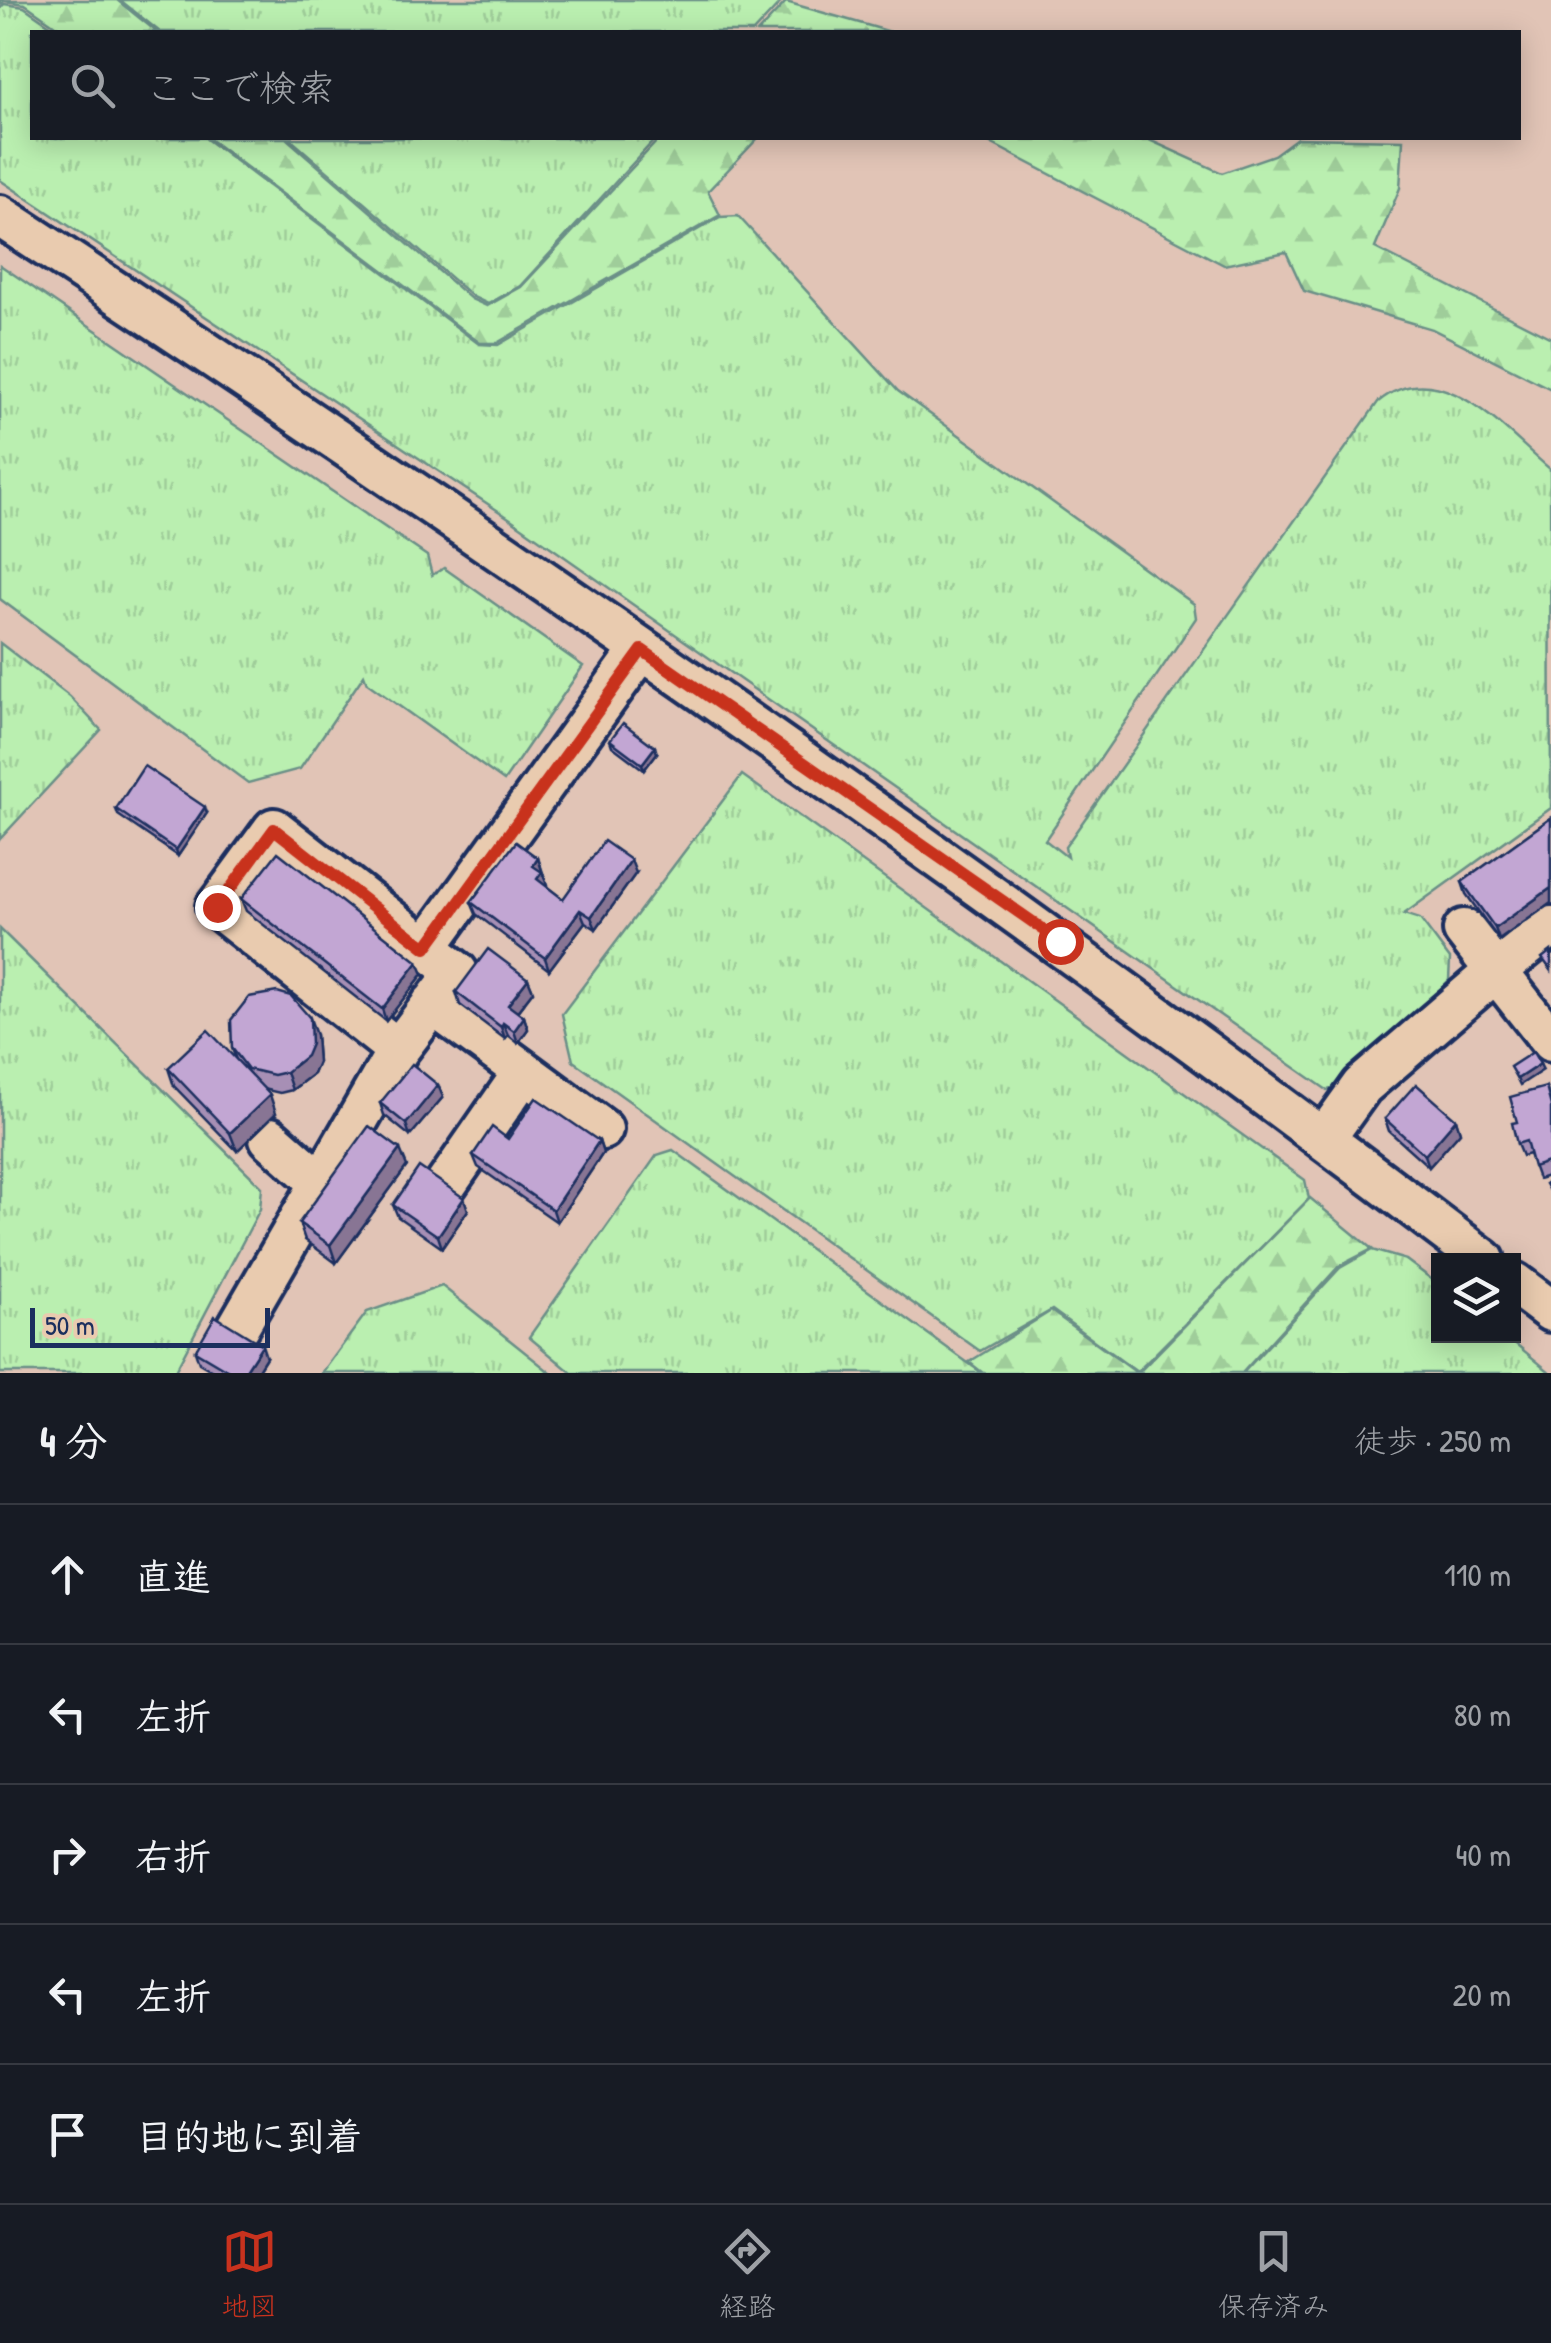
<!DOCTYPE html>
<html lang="ja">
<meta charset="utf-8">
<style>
:root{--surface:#171b24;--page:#242831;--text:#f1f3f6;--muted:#9ea1a6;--line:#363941;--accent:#c8321e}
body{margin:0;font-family:"Patrick Hand","Klee One",sans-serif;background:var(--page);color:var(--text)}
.controls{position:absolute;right:30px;bottom:30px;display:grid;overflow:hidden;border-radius:0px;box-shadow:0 5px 25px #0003}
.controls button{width:90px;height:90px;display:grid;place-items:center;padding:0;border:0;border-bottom:2px solid var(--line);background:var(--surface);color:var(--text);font:50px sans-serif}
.scale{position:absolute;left:30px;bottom:25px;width:240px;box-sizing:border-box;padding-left:10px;border:5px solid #1b2f5e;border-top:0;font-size:28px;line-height:35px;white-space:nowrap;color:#1b2f5e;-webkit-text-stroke:8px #e9cbaf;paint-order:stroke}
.stop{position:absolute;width:30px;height:30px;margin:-22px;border:8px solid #c8321e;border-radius:50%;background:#fff}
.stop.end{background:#c8321e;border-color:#fff;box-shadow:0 2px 10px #0008}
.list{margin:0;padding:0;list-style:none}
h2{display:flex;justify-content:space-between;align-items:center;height:130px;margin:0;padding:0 40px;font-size:42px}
h2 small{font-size:32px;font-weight:400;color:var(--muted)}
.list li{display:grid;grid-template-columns:65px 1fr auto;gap:30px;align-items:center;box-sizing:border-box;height:140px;padding:0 40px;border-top:2px solid var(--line)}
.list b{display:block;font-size:38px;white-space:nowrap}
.list em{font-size:32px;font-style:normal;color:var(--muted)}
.icon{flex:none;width:55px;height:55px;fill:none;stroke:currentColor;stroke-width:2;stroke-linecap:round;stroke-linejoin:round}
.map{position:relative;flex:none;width:1551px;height:1373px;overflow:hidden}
.search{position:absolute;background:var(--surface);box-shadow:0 5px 25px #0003;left:30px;right:30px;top:30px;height:110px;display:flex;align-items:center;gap:25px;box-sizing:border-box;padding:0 35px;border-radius:0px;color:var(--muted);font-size:38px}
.sheet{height:830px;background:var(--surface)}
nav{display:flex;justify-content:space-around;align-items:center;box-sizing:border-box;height:140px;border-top:2px solid var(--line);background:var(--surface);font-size:28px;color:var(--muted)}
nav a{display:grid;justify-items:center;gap:5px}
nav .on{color:var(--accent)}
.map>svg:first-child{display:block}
.grass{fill:url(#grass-tufts);stroke:#6a8f87;stroke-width:2.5}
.forest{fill:url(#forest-firs);stroke:#6a8f87;stroke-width:2.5}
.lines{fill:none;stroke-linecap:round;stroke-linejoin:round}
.minor-casing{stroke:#1b2f5e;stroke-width:48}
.minor{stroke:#e9cbaf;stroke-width:40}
.wall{fill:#a78fb5;stroke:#1b2f5e;stroke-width:2.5}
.shaded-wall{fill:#887494;stroke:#1b2f5e;stroke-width:2.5}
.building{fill:#c2a6d3;stroke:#1b2f5e;stroke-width:2.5}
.route{stroke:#c8321e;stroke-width:12}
</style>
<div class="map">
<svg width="1551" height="1373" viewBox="0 0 1551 1373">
<defs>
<pattern id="grass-tufts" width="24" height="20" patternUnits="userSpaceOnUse" patternTransform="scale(2.5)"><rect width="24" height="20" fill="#baefb0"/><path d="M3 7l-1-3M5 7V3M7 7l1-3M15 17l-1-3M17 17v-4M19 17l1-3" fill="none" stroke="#9fcd9a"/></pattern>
<pattern id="forest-firs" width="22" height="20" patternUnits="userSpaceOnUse" patternTransform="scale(2.5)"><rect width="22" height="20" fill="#baefb0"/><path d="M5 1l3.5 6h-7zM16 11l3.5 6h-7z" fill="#9fcd9a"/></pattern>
</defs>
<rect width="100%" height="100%" fill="#e1c4b6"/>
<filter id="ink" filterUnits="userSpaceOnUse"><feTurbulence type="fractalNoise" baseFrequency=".01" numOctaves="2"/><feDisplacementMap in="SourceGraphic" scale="20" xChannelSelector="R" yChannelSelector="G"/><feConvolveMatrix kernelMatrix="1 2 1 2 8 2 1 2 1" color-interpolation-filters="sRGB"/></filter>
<g filter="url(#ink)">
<path class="grass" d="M120,0H783L753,32H160Z
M4,4L24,7L60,32H32V138H205L479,344L498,345L720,217L738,216L898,391L1194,604L1196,618L1045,840L1067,857L1065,847L1378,402C1440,351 1503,430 1550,469L1551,808L1404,914L1420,919L1450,959L1449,980L1350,1085L1327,1090L512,520L0,180V9Z
M289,138H656L520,286L488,304L473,297Z
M0,265L427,556L432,575L444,568L583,666L504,781L367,683L364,675L300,769L248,783L0,599Z
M0,643L70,697L101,730L0,839Z
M742,775L1305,1180L1309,1199L1137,1372L1052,1310L980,1351L573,1061L562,1014Z
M0,929L262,1187L260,1209L174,1373H0Z
M673,1150L982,1373H572L529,1337L657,1155Z
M1372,1250L1406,1260L1438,1284V1336H1506L1551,1373H1243L1340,1268Z
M442,1286L551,1373H322L367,1312Z"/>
<path class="forest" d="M0,0H117L157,32H65L25,4L4,1L0,5Z
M786,2L891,32H758Z
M208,138H286L471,299L487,306L521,287L660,138H758L708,191L720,215L497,343H480Z
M981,138H1145L1222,173L1274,155L1297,138L1403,140L1400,188L1375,248L1551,338V389L1432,329L1304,291L1286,252L1224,265Z
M1310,1198L1372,1249L1339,1266L1242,1373H1138Z
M1051,1311L1137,1373H983L969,1362Z"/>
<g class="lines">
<defs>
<path id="minor" d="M0,216C506,548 1003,894 1484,1260
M1464,930L1496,971L1551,927
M426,948L457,972L398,1050L217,907L274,829L426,948L641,650
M432,1004L602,1129
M270,1138L321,1183
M1324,1139L1362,1086L1496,971L1551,1041
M445,1186L524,1072
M1514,1283L1551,1311
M238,1327L398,1050"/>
</defs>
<use href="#minor" class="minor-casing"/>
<use href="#minor" class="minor"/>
</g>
<path class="wall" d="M610,740L657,753L644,770L612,746Z
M116,809L207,813L178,856L118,815Z
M1551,818V903L1499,940L1466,894L1462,882Z
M538,858L547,885L546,886L563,899L636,873L596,929L585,922L549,970L476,914L471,902Z
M241,899L423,974L386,1021L246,911Z
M528,979L533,991L517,1012L524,1017L528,1029L518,1043L508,1035L505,1039L460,1005L456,992Z
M316,1035L318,1062L313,1074L292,1090L280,1093L263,1089L276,1113L237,1151L174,1086L168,1068L236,1060L232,1048Z
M438,1085L443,1097L410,1136L384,1115L380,1103Z
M1546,1087L1551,1102V1175L1538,1179L1529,1154L1522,1156L1517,1144V1122Z
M1385,1119H1456L1460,1132L1429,1167L1389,1131Z
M508,1139L599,1141L603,1153L557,1222L478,1167L473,1155Z
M407,1166L336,1263L305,1240L299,1223Z
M393,1205L468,1210L442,1248L398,1217Z
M195,1351L266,1357L256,1373H216L199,1363Z"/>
<path class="shaded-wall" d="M655,747L657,753L644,770L642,764Z
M205,807L207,813L178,856L176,850Z
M538,858L542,871L537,878L533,866Z
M631,860L636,873L596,929L591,917Z
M542,872L547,885L541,891L537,879Z
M1551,888V903L1499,940L1495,928Z
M580,910L585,922L549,970L545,958Z
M418,962L423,974L386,1021L382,1009Z
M528,979L533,991L512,1018L508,1005Z
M524,1017L528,1029L518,1043L514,1031Z
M310,1018L316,1035L318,1062L313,1074L292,1090L286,1072Z
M503,1023L508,1035L505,1039L501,1027Z
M1540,1064L1543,1070L1520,1085L1517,1079Z
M438,1085L443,1097L410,1136L406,1124Z
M270,1095L276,1113L237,1151L230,1133Z
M1456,1119L1460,1132L1429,1167L1425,1155Z
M599,1141L603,1153L557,1222L553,1210Z
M400,1149L407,1166L336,1263L330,1245Z
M464,1198L468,1210L442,1248L438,1236Z
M262,1345L266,1357L256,1373H244Z"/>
<path class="building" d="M623,723L655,747L642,764L610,740Z
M144,766L205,807L176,850L116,809Z
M1551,818V888L1495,928L1462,882Z
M604,841L631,860L591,917L580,910L545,958L471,902L516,842L538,858L533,866L542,872L537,879L563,899Z
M278,852L418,962L382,1009L241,899Z
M488,949L528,979L508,1005L524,1017L514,1031L503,1023L501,1027L456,992Z
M1551,951V970L1542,958Z
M277,992L291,996L310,1018L311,1044L306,1056L286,1072L273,1075L248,1069L232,1048L231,1020L249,997Z
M208,1030L270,1095L230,1133L168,1068Z
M1533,1052L1540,1064L1517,1079L1510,1067Z
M412,1064L438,1085L406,1124L380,1103Z
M1416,1084L1456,1119L1425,1155L1385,1119Z
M1546,1087L1551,1106V1161L1533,1167L1526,1141L1517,1144L1512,1123L1517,1122L1510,1097Z
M536,1098L599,1141L553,1210L473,1155L492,1127L508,1139Z
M369,1126L400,1149L330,1245L299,1223Z
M419,1167L464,1198L438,1236L393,1205Z
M1551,1180V1194L1545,1184Z
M215,1316L262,1345L244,1373H232L195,1351Z"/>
</g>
<g class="lines" filter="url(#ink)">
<path class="route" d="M217,907L274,829L426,948L642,650L1060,941"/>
</g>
</svg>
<div class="controls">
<button><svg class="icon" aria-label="layers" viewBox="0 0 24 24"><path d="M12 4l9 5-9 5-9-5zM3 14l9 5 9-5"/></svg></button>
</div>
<div class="scale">50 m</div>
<div class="stop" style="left:1060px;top:941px"></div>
<div class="stop end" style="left:217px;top:907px"></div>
<div class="search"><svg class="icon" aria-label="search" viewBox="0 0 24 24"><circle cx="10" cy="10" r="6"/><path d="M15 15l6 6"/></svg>ここで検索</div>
</div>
<section class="sheet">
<h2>4 分<small>徒歩 · 250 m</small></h2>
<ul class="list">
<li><svg class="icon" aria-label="ahead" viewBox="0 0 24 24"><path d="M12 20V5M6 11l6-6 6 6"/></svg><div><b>直進</b></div><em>110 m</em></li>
<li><svg class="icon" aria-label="left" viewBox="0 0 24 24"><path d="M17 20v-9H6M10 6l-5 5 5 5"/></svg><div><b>左折</b></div><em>80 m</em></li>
<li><svg class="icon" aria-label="right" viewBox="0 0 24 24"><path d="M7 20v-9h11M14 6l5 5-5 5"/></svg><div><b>右折</b></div><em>40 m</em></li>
<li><svg class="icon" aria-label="left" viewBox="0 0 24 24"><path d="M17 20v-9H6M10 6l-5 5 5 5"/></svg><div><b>左折</b></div><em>20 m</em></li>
<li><svg class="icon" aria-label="arrive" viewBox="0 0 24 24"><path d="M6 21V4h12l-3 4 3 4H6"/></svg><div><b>目的地に到着</b></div></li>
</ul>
</section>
<nav>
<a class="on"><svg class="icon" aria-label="map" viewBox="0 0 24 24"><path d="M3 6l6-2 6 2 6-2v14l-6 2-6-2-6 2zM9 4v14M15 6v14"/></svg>地図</a>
<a><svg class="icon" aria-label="directions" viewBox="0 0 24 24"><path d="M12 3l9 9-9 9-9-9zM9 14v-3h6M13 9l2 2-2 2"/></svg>経路</a>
<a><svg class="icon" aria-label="saved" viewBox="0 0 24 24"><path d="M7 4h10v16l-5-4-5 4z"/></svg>保存済み</a>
</nav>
